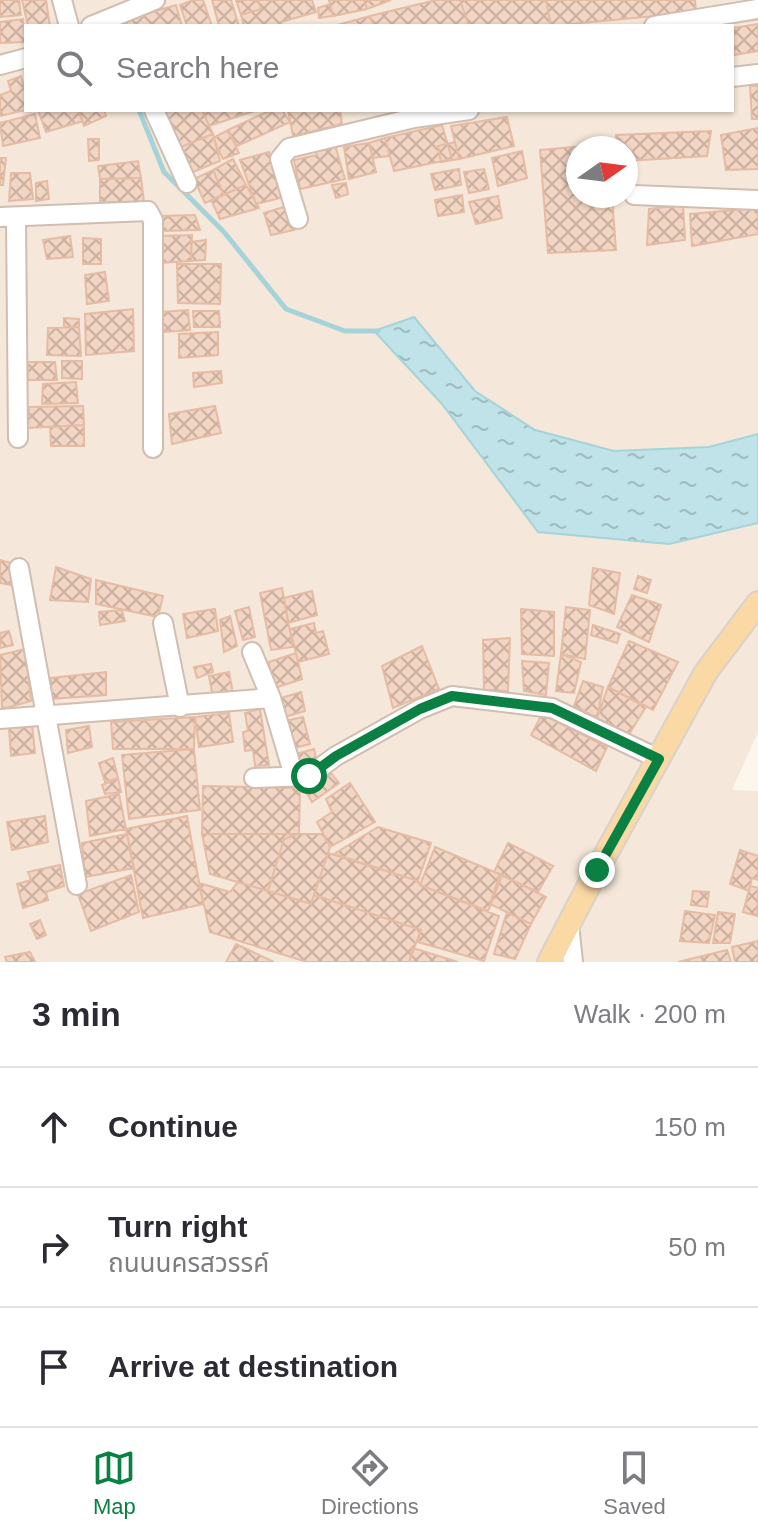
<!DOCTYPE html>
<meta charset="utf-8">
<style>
:root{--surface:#fff;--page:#f2f2f3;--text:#2b2b33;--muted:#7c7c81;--line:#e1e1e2;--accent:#0b8043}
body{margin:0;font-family:Helvetica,"Noto Sans Thai",sans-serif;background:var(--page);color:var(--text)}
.compass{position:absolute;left:566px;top:136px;width:72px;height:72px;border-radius:50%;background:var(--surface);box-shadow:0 2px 6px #0004;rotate:76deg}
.stop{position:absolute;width:24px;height:24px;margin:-18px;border:6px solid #0b8043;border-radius:50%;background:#fff}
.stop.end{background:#0b8043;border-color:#fff;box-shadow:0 2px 8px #0008}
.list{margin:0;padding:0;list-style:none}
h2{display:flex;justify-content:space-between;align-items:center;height:104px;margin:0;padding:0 32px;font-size:34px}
h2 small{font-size:26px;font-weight:400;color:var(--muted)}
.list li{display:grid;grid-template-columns:52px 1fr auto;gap:24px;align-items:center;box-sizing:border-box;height:120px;padding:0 32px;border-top:2px solid var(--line)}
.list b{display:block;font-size:30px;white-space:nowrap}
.list p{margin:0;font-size:26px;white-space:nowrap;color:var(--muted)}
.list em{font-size:26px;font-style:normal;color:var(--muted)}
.icon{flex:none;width:44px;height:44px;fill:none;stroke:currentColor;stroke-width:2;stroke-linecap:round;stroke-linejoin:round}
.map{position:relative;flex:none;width:758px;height:962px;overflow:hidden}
.search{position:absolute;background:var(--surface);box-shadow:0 2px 6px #0004;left:24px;right:24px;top:24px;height:88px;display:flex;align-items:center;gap:20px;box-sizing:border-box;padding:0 28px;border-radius:0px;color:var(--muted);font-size:30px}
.sheet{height:464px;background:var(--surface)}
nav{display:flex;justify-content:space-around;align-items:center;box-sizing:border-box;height:112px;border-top:2px solid var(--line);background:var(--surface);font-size:22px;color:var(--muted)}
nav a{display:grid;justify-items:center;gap:4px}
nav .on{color:var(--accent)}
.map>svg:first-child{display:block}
.residential{fill:#f5e8da;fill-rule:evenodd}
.water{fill:url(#water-ripples);stroke:#a5d3da;stroke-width:2}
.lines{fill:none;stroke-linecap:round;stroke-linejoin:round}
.stream{stroke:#a5d3da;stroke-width:5}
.building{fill:url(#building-cross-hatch);stroke:#e6bba3;stroke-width:2}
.minor-casing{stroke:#d1beb0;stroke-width:22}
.major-casing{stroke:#dad1cd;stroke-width:26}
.minor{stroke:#fff;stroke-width:18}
.major{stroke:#fbd9a5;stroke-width:22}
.route{stroke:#0b8043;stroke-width:10}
</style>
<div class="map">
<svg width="758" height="962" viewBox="0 0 758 962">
<defs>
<pattern id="water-ripples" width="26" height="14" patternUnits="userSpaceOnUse" patternTransform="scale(2)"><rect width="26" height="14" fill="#bfe3e8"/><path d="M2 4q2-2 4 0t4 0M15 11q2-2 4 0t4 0" fill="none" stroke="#a0bbbe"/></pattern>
<pattern id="building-cross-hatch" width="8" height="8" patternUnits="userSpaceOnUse" patternTransform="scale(2)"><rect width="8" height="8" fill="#f3d5c3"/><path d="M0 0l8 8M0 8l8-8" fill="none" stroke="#cab0a1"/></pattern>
</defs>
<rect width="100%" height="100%" fill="#fdf6ec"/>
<path class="residential" d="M0,0H758V732L732,790L758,791V962H0ZM26,26H732V110H26ZM578,148H626V196H578Z"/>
<path class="water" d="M414,317L475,391L535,430L614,451L709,447L758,434V523L669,544L538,532L442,404L374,331Z"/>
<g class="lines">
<path class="stream" d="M139,110L164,172L224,232L286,309L345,331H378"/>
</g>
<path class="building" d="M0,0H19L21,15L0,17Z
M22,0H46L50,26H28Z
M193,0H203L212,26H187L180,5Z
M212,0H231L239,26H219Z
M236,0H258L261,9L241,15Z
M258,0H312L316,12L281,22L282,26H244L241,15L261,9Z
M329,0H364L367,9L333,16Z
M364,0H391L367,9Z
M436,0H460L469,26H374L370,16Z
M460,0H546L551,26H469Z
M546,0H695L696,12L551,26Z
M330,4L333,16L319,18L318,8Z
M176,5L182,26H128L125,20Z
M370,16L374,26H334Z
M23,19L26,42L0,43V22Z
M758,24V51L734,55L732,28Z
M21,76L26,94V110L0,116V95L11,91L8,81Z
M750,86H758V119H752Z
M38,110H78L83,121L46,132Z
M78,110H104L106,116L84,126Z
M163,110H202L213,134L181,147Z
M202,110H257L209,126Z
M271,110H282L290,122L237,146L228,130Z
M288,110H340L342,124L293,136Z
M35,114L40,138L3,146L0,123Z
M507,117L514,146L459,159L451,126Z
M442,125L452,159L394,171L385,138Z
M758,128V169L726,170L721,135Z
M228,130L239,153L223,159L213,138Z
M711,131L707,156L626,161V148H617L616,135Z
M213,134L220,161L193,172L181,147Z
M385,138L390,156L373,158L369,143Z
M88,139H99V160L89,161Z
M455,142L459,159L441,162L438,146Z
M369,143L376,172L349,179L344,147Z
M607,144L608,148H578V196H612L616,250L548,253L540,150Z
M335,145L345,179L300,189L294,160L317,155L315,149Z
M522,151L527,178L498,186L492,158Z
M269,152L284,197L256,204L240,160Z
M0,158H6L3,185H0Z
M233,159L246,185L224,195L213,170Z
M138,161L141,178L100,179L98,166Z
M459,169L461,185L435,190L431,174Z
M484,169L489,189L469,193L464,172Z
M213,170L224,195L205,203L194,179Z
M11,173H30L33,199L9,201Z
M141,178L144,202H100V179Z
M47,181L49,199L36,201V183Z
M346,183L348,194L336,198L332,185Z
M246,185L259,208L220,219L211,200Z
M462,195L464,212L438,216L435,200Z
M498,196L502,218L476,224L469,202Z
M683,205L685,240L647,245L649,209Z
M287,206L294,230L271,235L264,213Z
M758,208V234L692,246L690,214Z
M195,215L200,230L163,231L160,216Z
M192,235L191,261L160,263L159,236Z
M70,236L73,257L47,259L43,240Z
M83,238L101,239V264H83Z
M206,240L205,260L191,261V242Z
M177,264H221L220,304L178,303Z
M105,272L109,301L87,304L85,275Z
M133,309L134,351L86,355L85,314Z
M188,310L190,330L164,332L161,312Z
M193,311H219L220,327H194Z
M64,318L79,319V327H64Z
M79,327L81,356L47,355L48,328Z
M218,332V355L179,358V334Z
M62,361H82V379L62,378Z
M28,362H55L57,380H28Z
M221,371L222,383L194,387L193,373Z
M76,382L78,403L42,404L43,384Z
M83,406L84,425L28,428L29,407Z
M215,406L221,433L172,444L169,414Z
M84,425V446H51L50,427Z
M0,560L14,564L11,585L0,583Z
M56,567L91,579L88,602L50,600Z
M593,568L620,573L614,614L589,605Z
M638,576L651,580L647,593L634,589Z
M96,580L163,596L158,617L96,604Z
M282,588L293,647L271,650L260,593Z
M312,591L317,615L288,623L284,598Z
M632,595L661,605L649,642L617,627Z
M249,607L255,637L243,640L235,611Z
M566,607L590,610L585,659L561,654Z
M215,609L218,631L187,638L183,614Z
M521,609L554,612V656L522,654Z
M122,610L125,621L100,625L99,612Z
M230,616L237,646L224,652L220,620Z
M314,623L316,633L323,631L329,654L298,662L290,629Z
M593,625L620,634L617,643L591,635Z
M9,631L13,645L0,648V633Z
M510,638L508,691L484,690L483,640Z
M629,641L678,662L653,710L608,687Z
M422,646L439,689L393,708L382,666Z
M25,649L31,701L2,709L0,655Z
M296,653L302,679L272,689L269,662Z
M561,654L581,662L574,693L556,691Z
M522,661L549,663L546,695L524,691Z
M211,664L213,672L197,678L194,667Z
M106,672V695L51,699V678Z
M229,672L233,693L213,698L209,676Z
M583,681L603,687L597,718L574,706Z
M608,687L646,707L628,736L597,718Z
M301,692L305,711L285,717L281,698Z
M260,709L269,765L255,766L253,750L245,751L243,732L248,731L245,713Z
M229,713L233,742L199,747L195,717Z
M542,714L607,747L596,771L531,735Z
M195,717L194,749H113L111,722Z
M303,717L310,744L291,749L285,721Z
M32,724L35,753L11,756L9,728Z
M89,726L92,747L68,753L66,730Z
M194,749L200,810L129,819L122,755Z
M314,749L317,762L299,767L296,754Z
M113,758L118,778L105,782L99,763Z
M331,773L339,783L312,802L306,792Z
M118,778L121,792L105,794L102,785Z
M350,783L375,822L330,847L317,822L332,812L326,799Z
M203,786L300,788L299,834H202Z
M119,794L126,829L90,836L86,801Z
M45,816L48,842L12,850L7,822Z
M187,816L203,904L143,918L126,829Z
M378,827L431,843L418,881L334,854Z
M127,834L134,868L85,877L82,843Z
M202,834H299L284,839L268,891L210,874Z
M299,834H323L330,847L311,904L268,891L284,839Z
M508,843L553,866L538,892L494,872Z
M435,847L502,875L488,911L420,885Z
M740,850L758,856V880L752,878L749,891L730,884Z
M328,853L418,881L420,885L499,916L484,961L418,942L421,930L314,895Z
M60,865L64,886L46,892L48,900L23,908L17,884L31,880L28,872Z
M500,874L546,897L531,924L490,904Z
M131,875L139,912L91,931L78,894Z
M238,882L311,904L314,895L421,930L409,962H307L210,932L199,883L230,892Z
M750,886L758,888L757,916L743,912Z
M693,891L709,892L707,907L691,905Z
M685,911L715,915L709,943L680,941Z
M507,912L531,924L515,959L494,954Z
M718,912L735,914L730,943H713Z
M40,920L46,935L37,939L30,924Z
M758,941V962H735L732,947Z
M236,944L274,962H226Z
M413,948L458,962H409Z
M727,950L731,962H678Z
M30,952L35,962H7L5,957Z"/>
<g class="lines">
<defs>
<path id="minor" d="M62,0L69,26
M91,26L155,0
M654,26L758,9
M0,65L26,58
M732,77L758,74
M154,110L187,183
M634,195L758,200
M0,217L148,211L153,220V448
M16,217L18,438
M298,219L280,159L289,148L414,118L469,110
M19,568L77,885
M163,623L180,707
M252,652L271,698L294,776
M0,719L271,698
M254,778L309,776L336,756L420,709L452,696L552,708L659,759
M569,924L573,962"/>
<path id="major" d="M549,962L597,870L706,672L758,603"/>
</defs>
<use href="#minor" class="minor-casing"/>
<use href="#major" class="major-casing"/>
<use href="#minor" class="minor"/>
<use href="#major" class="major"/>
</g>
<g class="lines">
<path class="route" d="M309,776L336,756L420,709L452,696L552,708L659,759L597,870"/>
</g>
</svg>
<svg class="compass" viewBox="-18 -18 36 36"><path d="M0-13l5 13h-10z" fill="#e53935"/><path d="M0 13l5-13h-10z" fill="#7c7c81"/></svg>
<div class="stop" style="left:309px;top:776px"></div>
<div class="stop end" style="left:597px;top:870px"></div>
<div class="search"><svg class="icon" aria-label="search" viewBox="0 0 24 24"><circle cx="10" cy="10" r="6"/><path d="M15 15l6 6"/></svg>Search here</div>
</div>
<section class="sheet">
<h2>3 min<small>Walk · 200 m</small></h2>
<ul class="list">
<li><svg class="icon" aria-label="ahead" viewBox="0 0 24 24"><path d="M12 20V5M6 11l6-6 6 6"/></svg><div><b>Continue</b></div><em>150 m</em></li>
<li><svg class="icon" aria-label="right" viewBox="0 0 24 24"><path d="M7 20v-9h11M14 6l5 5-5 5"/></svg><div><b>Turn right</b><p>ถนนนครสวรรค์</p></div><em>50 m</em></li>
<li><svg class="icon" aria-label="arrive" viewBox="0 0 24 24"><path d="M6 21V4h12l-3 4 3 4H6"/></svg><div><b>Arrive at destination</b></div></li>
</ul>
</section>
<nav>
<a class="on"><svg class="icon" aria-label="map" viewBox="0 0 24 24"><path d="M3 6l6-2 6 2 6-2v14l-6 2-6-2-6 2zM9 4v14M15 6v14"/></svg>Map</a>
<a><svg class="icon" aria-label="directions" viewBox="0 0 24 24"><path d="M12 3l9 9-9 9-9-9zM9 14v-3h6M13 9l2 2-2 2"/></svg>Directions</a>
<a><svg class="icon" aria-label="saved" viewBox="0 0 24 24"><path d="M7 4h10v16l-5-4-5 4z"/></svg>Saved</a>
</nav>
